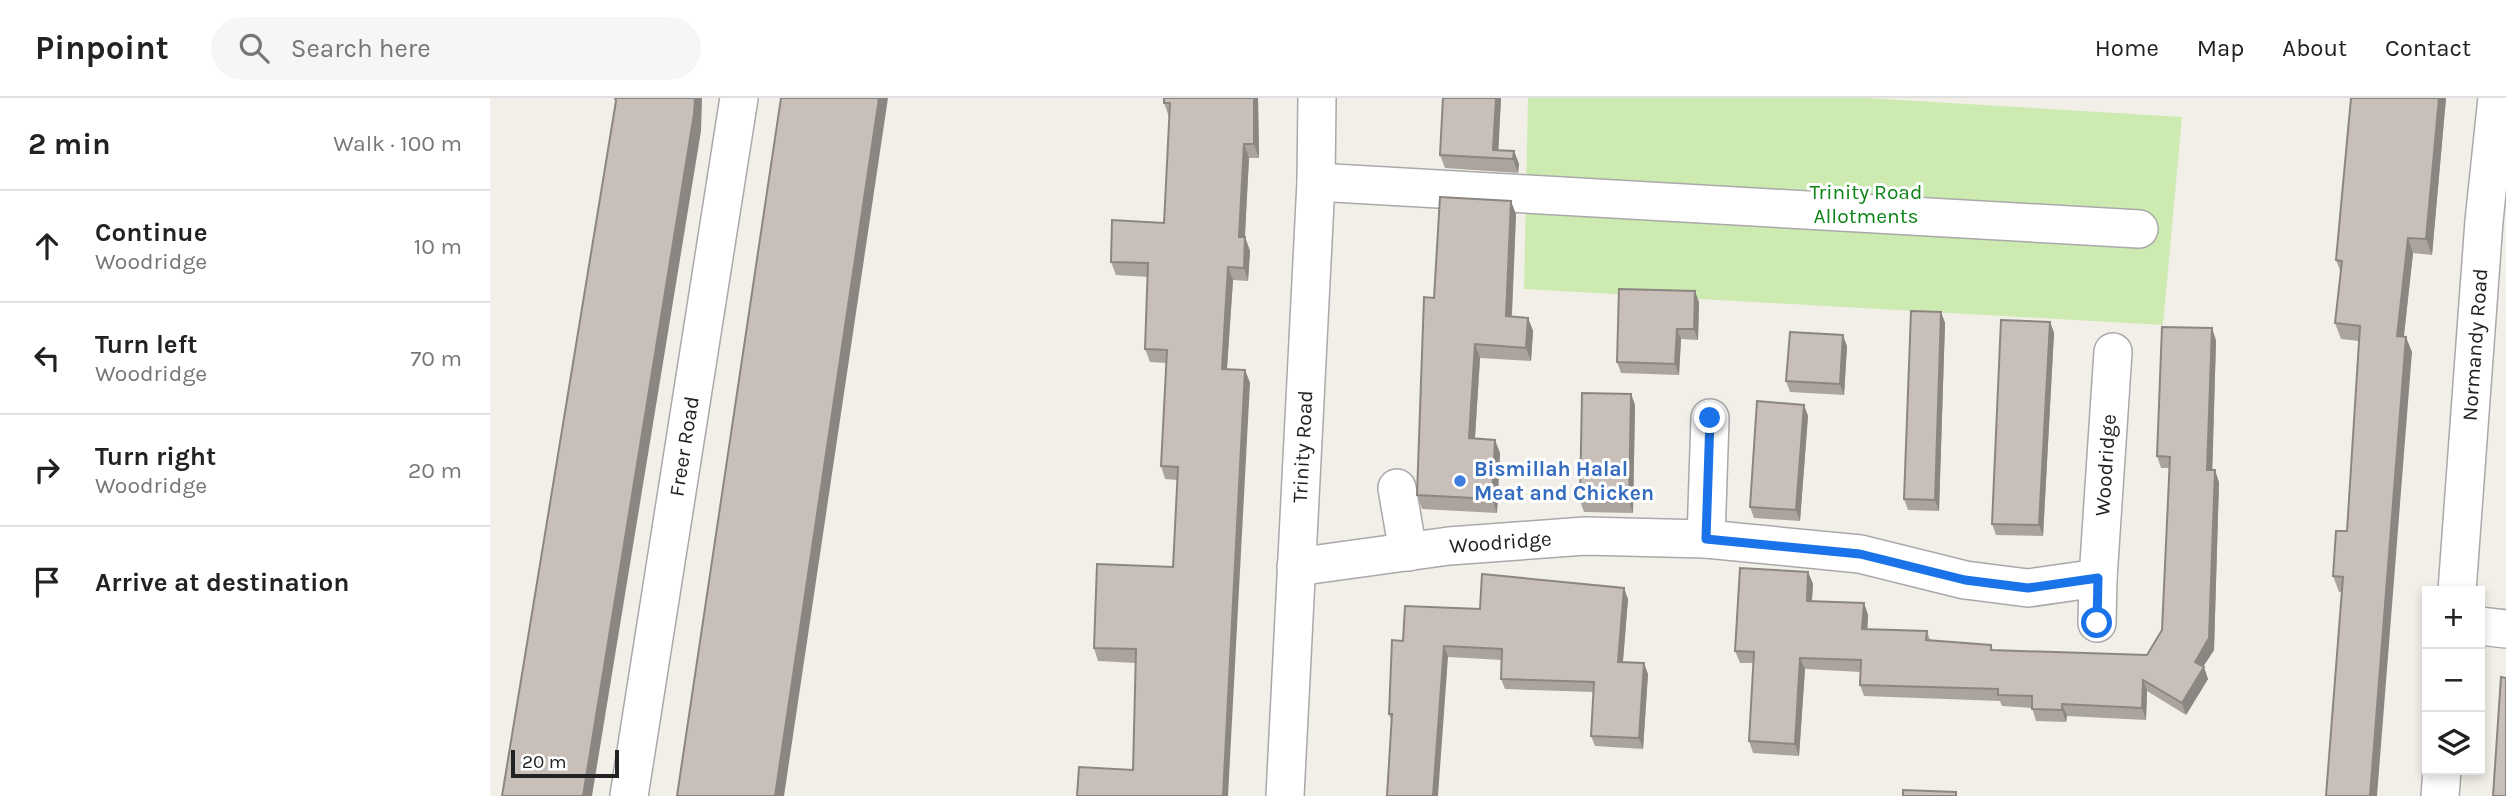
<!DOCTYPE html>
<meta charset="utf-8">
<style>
:root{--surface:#fff;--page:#f6f6f6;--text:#222;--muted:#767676;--line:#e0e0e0}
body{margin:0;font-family:Karla,sans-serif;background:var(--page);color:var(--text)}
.controls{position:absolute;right:21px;bottom:21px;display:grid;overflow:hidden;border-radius:0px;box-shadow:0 4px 10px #0003}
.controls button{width:63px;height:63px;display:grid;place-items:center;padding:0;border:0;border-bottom:2px solid var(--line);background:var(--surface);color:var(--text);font:35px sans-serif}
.scale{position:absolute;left:21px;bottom:18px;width:108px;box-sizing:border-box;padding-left:7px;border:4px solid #222;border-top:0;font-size:19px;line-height:24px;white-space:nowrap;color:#222;-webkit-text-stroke:5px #fff;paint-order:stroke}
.stop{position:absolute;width:21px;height:21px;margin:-16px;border:5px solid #1a73e8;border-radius:50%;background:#fff}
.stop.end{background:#1a73e8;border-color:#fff;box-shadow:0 2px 7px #0008}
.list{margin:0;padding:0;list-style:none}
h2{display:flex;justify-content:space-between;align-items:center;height:91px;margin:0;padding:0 28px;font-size:30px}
h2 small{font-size:23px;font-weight:400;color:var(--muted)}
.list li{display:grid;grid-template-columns:46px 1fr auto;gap:21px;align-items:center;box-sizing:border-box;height:112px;padding:0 28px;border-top:2px solid var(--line)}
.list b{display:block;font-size:26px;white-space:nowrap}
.list p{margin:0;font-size:23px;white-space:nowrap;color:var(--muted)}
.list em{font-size:23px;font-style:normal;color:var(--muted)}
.icon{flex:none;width:38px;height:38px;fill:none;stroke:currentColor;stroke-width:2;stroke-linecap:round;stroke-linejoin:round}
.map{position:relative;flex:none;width:2016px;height:698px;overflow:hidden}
header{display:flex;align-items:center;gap:42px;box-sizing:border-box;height:98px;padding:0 35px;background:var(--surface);border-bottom:2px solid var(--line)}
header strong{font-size:33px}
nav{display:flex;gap:38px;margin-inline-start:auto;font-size:24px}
.search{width:490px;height:63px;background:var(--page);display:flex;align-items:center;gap:18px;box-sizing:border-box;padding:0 24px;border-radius:38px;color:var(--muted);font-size:26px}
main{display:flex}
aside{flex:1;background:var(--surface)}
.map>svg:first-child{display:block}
.grass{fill:#cdebb0}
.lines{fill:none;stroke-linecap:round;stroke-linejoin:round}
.minor-casing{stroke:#a9a9a9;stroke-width:40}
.minor{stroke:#fff;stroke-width:37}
.wall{fill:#aba49e}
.shaded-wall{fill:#8b8681}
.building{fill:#c7bfb8;stroke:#8b8681;stroke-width:2}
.route{stroke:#1a73e8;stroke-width:9}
.shop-dot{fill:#3f7fe0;stroke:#fff;stroke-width:2.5}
.labels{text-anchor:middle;stroke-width:6;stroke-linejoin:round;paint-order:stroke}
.park-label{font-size:21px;fill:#0c8416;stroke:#fff}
.street-label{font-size:21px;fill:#222;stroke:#fff}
.shop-label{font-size:21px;font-weight:bold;fill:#366cbe;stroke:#fff;text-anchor:start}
</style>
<header>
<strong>Pinpoint</strong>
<div class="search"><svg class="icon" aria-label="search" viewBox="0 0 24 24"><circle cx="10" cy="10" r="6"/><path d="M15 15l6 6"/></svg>Search here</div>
<nav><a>Home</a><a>Map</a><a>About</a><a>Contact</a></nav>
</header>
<main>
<aside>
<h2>2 min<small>Walk · 100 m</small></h2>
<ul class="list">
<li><svg class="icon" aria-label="ahead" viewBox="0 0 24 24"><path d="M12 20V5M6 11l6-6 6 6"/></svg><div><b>Continue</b><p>Woodridge</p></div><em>10 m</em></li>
<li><svg class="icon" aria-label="left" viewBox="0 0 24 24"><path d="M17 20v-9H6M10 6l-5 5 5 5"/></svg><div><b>Turn left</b><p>Woodridge</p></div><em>70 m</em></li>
<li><svg class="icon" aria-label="right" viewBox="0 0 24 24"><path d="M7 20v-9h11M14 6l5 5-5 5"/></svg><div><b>Turn right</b><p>Woodridge</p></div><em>20 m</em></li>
<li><svg class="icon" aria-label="arrive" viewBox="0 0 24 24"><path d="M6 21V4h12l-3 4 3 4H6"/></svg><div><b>Arrive at destination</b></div></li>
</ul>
</aside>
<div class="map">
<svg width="2016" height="698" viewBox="0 0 2016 698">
<rect width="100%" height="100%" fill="#f2efe9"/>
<path class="grass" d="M1038,0H1377L1692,19L1673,227L1034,191Z"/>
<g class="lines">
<defs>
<g id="minor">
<path d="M826,84L1649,131"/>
<path d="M907,390L918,454"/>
<path d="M1216,441L1220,320"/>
<path id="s1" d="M806,469L959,448L1095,438L1216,441L1370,456L1475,482L1538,490L1608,480L1623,254"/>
<path id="s2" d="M1967,493L1994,123L2007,0"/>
<path d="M1607,525L1608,480"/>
<path d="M1990,528L2016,531"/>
<path id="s3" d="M139,698L249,0"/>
<path id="s4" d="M795,698L826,84L827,0"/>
<path d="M1950,698L1952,672"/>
</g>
</defs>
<use href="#minor" class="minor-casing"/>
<use href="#minor" class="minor"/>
</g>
<path class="wall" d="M768,0L769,60H759L755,139L760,153L758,183L743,182L737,271L755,272L760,285L643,672L646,565L608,563L604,550L683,469L687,382L675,381L671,368L676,265L660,264L655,251L658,179L626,177L621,164L674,125L679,19L674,5Z
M953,0H1011L1008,52L1024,53L1029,66L1028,75L955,70L950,57Z
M1861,0H1956L1942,157L1923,155L1914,238L1922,254L1852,494H1849L1843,478L1857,433L1869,243L1851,241L1845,225L1851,175L1846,162Z
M1026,116L1022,219L1038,220L1043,233L1041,263L990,260L985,340L1010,355L1007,415L932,411L927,397L944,200Z
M1209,204L1208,242L1191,241L1189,277L1131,275L1127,264Z
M1451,214L1455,225L1449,413L1418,412L1414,401Z
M1560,224L1564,235L1553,438L1506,437L1502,426Z
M1726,242L1722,372L1729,384L1724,552L1713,569L1718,581L1696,617L1657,593L1656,622L1577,618L1576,624L1546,623L1542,610L1512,608L1510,603L1374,598L1370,587L1371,574L1315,571L1309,658L1263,655L1259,643L1264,565H1250L1245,553L1318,474L1323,486L1322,503L1374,505L1378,517L1377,531L1437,533L1440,542L1501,547L1503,552L1657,557L1672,532L1679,370H1671L1667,358Z
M1357,248L1354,297L1300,294L1296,283Z
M1141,296L1145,307L1143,415L1094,414L1090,403Z
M1314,307L1318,318L1310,423L1264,420L1260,409Z
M1138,501L1133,564L1158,576L1153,651L1105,648L1101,638L1104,594L1015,591L1011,581L1012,562L958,559L902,624L899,616L913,543L990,511Z"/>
<path class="shaded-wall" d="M205,0H212L211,33L102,698H93Z
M389,0H398L294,698H285Z
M764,0H768L769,60L764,46Z
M1006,0H1011L1008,61L1003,52Z
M1949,0H1956L1942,157L1936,141Z
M754,46L759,60L754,152L749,139Z
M1024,53L1029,66L1028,75L1023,61Z
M1021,103L1026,116L1021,232L1016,218Z
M755,139L760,153L758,183L754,170Z
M1918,140L1923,155L1912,254L1907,238Z
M738,169L743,182L736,284L732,271Z
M1205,193L1209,204L1208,242L1204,231Z
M1451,214L1455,225L1449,413L1445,402Z
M1038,220L1043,233L1041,263L1036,250Z
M1560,224L1564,235L1553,438L1549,427Z
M1722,230L1726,242L1722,384L1717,372Z
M1187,231L1191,241L1189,277L1185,266Z
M1353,237L1357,248L1354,297L1350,286Z
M1916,239L1922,254L1887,698H1880Z
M985,246L990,260L984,354L979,340Z
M755,272L760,285L738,698H733Z
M1141,296L1145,307L1143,415L1139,404Z
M1314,307L1318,318L1310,423L1306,412Z
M1005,342L1010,355L1007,415L1002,401Z
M1725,372L1729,384L1724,552L1709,575L1705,564Z
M1318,474L1323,486L1321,514L1317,503Z
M1134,490L1138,501L1132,574L1128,564Z
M1374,505L1378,517L1377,542L1372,531Z
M954,548L958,559L948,698H943Z
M1310,560L1315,571L1309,658L1305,646Z
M1154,565L1158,576L1153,651L1149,640Z
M1714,569L1718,581L1696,617L1692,605Z
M1653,582L1657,593L1656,622L1652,610Z
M1572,606L1577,618L1576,624L1572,612Z"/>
<path class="building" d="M125,0H205L204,16L93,698H12L126,3Z
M291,0H389L285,698H187Z
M674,0H764V46H754L749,139H755L754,170L738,169L732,271L755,272L733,698H587L589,669L643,672L646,551L604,550L607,466L683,469L688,369L671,368L677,252L655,251L658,165L621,164L622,122L674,125L680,5H674Z
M953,0H1006L1003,52L1024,53L1023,61L950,57Z
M1861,0H1949L1936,141L1918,140L1907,238L1916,239L1880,698H1836L1853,479L1843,478L1846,433H1857L1870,228L1845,225L1852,163L1846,162Z
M950,99L1021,103L1016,218L1038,220L1036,250L985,246L979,340L1005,342L1002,401L927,397L934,199L944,200Z
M1129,191L1205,193L1204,231H1187L1185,266L1127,264Z
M1421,213L1451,214L1445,402L1414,401Z
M1511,222L1560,224L1549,427L1502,426Z
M1672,229L1722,230L1717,372H1725L1719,540L1705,564L1714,569L1692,605L1653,582L1652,610L1572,606V612L1542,611V598L1508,597V591L1370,587L1371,562L1310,560L1305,646L1259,643L1264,554L1245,553L1250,470L1318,474L1317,503L1374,505L1372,531L1437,533L1436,542L1501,547V552L1657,557L1672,532L1680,359L1667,358Z
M1300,234L1353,237L1350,286L1296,283Z
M1092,295L1141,296L1139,404L1090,403Z
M1267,303L1314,307L1306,412L1260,409Z
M992,476L1134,490L1128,564L1154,565L1149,640L1101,638L1104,584L1011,581L1012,551L954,548L943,698H897L902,616H899L902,542L913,543L915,508L990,511Z
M2011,579L2016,580V698H2003Z
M1413,692L1466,694V698H1413Z"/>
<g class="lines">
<path class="route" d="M1220,320L1216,441L1370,456L1475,482L1538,490L1608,480L1607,525"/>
</g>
<circle class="shop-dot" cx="970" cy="383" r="7"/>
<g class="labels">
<g class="park-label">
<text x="1376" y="101">Trinity Road<tspan x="1376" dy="24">Allotments</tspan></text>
</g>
<g class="street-label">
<text dy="7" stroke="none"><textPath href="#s2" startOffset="247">Normandy Road</textPath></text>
<text dy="7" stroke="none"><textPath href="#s3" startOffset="354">Freer Road</textPath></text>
<text dy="7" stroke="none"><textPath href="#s4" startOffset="350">Trinity Road</textPath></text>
<text dy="7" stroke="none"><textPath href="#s1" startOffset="922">Woodridge</textPath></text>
<text dy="7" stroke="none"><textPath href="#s1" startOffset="206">Woodridge</textPath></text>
</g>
<g class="shop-label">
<text x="984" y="378">Bismillah Halal<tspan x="984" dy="24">Meat and Chicken</tspan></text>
</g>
</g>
</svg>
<div class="controls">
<button>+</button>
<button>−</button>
<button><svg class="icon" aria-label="layers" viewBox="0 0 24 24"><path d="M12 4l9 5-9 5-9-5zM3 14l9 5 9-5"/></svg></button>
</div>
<div class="scale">20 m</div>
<div class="stop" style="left:1607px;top:525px"></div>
<div class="stop end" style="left:1220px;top:320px"></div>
</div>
</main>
